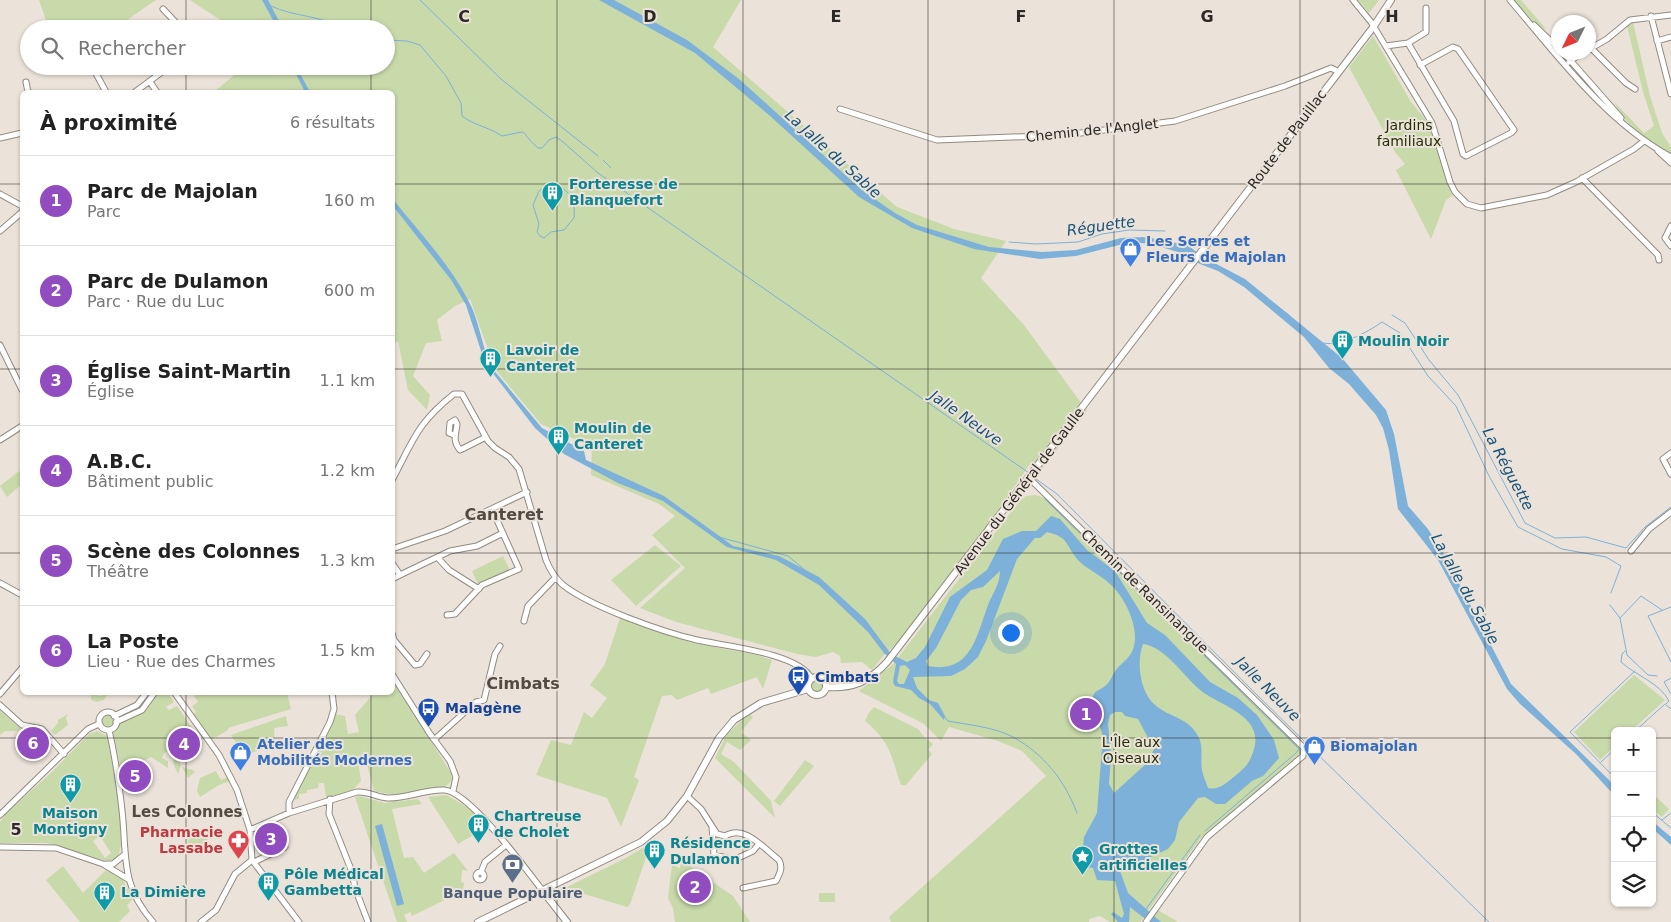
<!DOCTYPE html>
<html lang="fr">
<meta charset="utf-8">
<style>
:root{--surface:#fff;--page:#f2f2f2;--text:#222;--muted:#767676;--line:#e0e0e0;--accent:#914cc0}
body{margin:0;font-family:"DejaVu Sans",sans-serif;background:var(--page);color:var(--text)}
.controls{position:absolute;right:15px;bottom:15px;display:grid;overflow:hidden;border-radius:8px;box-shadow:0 1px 4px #0004}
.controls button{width:45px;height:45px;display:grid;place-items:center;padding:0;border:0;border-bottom:1px solid var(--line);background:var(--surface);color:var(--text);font:25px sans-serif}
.compass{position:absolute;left:1551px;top:15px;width:45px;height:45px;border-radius:50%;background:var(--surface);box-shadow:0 1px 4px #0004;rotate:227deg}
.you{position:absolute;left:1010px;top:632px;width:18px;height:18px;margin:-12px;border:4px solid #fff;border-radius:50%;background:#1a73e8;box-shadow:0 0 0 8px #1a73e833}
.badge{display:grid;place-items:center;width:32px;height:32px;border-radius:50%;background:var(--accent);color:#fff;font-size:16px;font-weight:700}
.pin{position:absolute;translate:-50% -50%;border:2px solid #fff;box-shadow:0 1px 5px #0006}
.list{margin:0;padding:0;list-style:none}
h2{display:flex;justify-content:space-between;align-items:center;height:65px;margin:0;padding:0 20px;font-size:21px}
h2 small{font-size:16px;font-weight:400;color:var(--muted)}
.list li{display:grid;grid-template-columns:32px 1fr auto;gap:15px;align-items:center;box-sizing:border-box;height:90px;padding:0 20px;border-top:1px solid var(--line)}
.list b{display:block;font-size:19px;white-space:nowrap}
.list p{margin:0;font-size:16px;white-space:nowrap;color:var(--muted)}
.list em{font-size:16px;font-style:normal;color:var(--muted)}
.icon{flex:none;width:28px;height:28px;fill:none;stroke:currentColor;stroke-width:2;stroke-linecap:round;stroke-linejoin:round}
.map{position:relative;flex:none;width:1671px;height:922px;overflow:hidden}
.search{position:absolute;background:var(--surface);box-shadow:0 1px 4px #0004;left:20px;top:20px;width:375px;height:55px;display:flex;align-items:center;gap:12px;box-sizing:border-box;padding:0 18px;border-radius:28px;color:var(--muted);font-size:19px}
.panel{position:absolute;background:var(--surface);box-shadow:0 1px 4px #0004;left:20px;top:90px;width:375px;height:605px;border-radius:8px}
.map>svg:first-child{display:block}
.green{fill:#c8d9aa;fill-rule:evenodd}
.water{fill:#7db1d9;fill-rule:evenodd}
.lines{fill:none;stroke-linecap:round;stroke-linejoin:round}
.stream{stroke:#7db1d9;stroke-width:1}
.minor-casing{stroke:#918b81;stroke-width:7}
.major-casing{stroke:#918b81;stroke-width:8}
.minor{stroke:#fff;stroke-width:5}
.major{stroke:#fff;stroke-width:6}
.grid{fill:none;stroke:#2b2925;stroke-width:1;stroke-opacity:0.55}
.labels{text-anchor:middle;stroke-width:4;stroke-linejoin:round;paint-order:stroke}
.park-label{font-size:14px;fill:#242f04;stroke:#ebe3d9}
.street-label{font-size:14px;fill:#2b2925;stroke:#ebe3d9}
.culture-label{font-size:14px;font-weight:bold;fill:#0d838f;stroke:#ebe3d9;text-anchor:start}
.shop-label{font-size:14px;font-weight:bold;fill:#366cbe;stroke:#ebe3d9;text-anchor:start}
.transit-label{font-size:14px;font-weight:bold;fill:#164399;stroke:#ebe3d9;text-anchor:start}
.health-label{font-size:14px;font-weight:bold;fill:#be3a42;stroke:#ebe3d9;text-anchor:end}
.service-label{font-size:14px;font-weight:bold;fill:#4e5e75;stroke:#ebe3d9}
.water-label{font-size:15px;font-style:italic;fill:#17537a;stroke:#ebe3d9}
.neighbourhood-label{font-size:15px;font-weight:bold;fill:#524b43;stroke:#ebe3d9}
.quarter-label{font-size:16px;font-weight:bold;fill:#524b43;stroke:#ebe3d9}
.grid-label{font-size:16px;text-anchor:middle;font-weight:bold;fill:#2b2925;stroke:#ebe3d9;stroke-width:4;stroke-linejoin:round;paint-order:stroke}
</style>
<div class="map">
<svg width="1671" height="922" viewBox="0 0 1671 922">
<rect width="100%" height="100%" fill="#ebe3d9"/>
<path class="green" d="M39,0H156L114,29H49Z
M190,0H741L713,47L897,207L954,229L1006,241L981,278L1024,325L1087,411L1040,471L1030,464L994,516L896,644L883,656L872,670L862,662L841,663L840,656L833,652L816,657L797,654L676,622L640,608L685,568L652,535L675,516L659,504L591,475L592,447L541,424L495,369L470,299L455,306L437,320L442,341L426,343L413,376L430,395L427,410L408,390L398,341L393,344L392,92H214L245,66H386V29H234Z
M1358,0H1379L1369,13Z
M1513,0H1521L1547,30L1533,22Z
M1633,22L1650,96L1662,133L1671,147V155C1649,140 1625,126 1614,102L1644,133L1654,126L1643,92L1627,26Z
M1373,36L1411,102L1429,124L1452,196L1446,200L1431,239L1396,170L1405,164L1395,152L1349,67Z
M19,471L22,475V484L7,497L0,486Z
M1035,495L1048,499L1301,748V753L1201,838L1140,922H1110L1100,916L1089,919V922H891L889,917L1046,776L1022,751L998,741L949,727L941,741L924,724L859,691L893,664L1019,502L1026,496Z
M655,545L681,566L636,606L611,580Z
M503,556L511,572L478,584L472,571Z
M620,618L693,643L757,655L772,660L763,689L757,677L711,694L708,688L677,700L672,695L662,696L634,777L639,780L621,827L607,798L536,775L551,740L571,745L584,712L592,718L607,698L590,685L605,664Z
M1634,675L1665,700L1631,731H1615V746L1600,760L1574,732Z
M810 686a7 7 0 1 1 14 0a7 7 0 1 1-14 0Z
M393,680L451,773L452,780L445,787L394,795L374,791L361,741L365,758L358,760L361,781L352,791L326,798L324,783H319L318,788L307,790V793L299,794V799L292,800C305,771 324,744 335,714L345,716L348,734L359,732L355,715L374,693L392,692Z
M91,692L99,696L108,694L104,700L96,702L91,700Z
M156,692L172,693L170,696L174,702L166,707L169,710L177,706L192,728L174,740L170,750L164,753L162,758L168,761V768L151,757L131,767L129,773L122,774L113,731L119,724L139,713Z
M199,693H287L291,709L228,728V730L211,740L192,715L196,712L192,706L198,702L194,696Z
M874,707L918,729L925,738L933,744L928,750L932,754L906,785H901C890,754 892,744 865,721L868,714Z
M0,710L1,711L21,729L17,731H5L0,735Z
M68,714L66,718L68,725L55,735L51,731L58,723V720Z
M749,714L753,717L741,732L751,740L740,750L727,742L721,754L734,762L771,801L775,818L715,758L727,734Z
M102 721a6 6 0 1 1 12 0a6 6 0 1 1-12 0Z
M286,716L288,726L274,728L275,744L244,756L231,735Z
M97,731L107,736L119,800L121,845L118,857L113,860H104L47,843H0V822L6,813L51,773L89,734ZM100,836L111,853L105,858L93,841Z
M175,750L181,765L178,774L173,763Z
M805,760L814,766L780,806L774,801Z
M182,767L193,770L195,772L188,778Z
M216,771L221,780L228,777L230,781L219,785L200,797L197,791L200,778Z
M1652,793L1669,809L1662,817L1652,809Z
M446,795L471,809L488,830L478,837L475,834L458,844L428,797Z
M359,796L385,803L418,799L422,804L392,809L404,858L413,857L424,873L454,853L468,871L462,870L461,882L464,883L463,891L412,916L410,912L404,915L407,922H397L355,797Z
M188 842a10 10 0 1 1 20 0a10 10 0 1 1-20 0Z
M651,843L630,904L627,907L565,888L626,858Z
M681,860L733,896L750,922H675L673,908L668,898L672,865L680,868Z
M63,866L83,893L106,870L123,880L133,899L127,905L130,911L119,922H80L46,880Z
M819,893H835V902H819Z
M1158,910L1178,922H1151Z"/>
<path class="water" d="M262,0H268L283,29H278Z
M599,0H614L687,40L739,79L863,191L895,213L917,225L989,247L1042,252L1076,250L1121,238L1143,237L1163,240L1189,246L1203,257L1245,279L1342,358L1386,410L1394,434L1408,506L1428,529L1445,556L1511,684L1608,779L1615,787V796L1576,754L1520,704L1507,689L1438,560L1398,509L1389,450L1383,428L1376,415L1349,384L1329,368L1304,337L1244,287L1218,271L1200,264L1181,253L1151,244L1131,242L1076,256L1040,259L974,249L912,228L859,197L769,115L695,53Z
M292,66H296L310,92H305Z
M392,198C418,231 449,263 468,300C480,321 481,346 492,368L542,428L584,451L586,460L664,496L733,546L779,556L819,577L865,619L891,654L907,662L916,658L925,647L950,597L987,570L1003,539L1022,531H1036L1051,516L1060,519L1087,550L1115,571L1147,623L1165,635L1210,682L1238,698L1257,715L1274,740L1279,758L1263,776L1252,781L1225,804H1216L1205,797L1198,798L1179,822L1175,840L1168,849L1120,871L1128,893L1161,922H1149L1130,907L1129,922H1118L1111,914L1113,912L1122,918L1124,914L1115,881L1097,880L1093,868L1085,867L1081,863L1084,837L1097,813L1102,747C1108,730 1088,714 1093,696C1095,690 1101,690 1105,686C1110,683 1112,675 1116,670C1122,662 1132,657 1134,646C1139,627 1125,597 1110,584C1101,575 1088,570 1079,561C1065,546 1071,538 1047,532L1040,538H1035L1017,559L986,641L978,657L965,669L951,676L913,677L917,688L929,700L938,703L945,716L944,720L930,704L919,698L911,690L895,686L893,682L896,664L884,653L868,632L819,585L776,560L727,547L663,501L618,483L564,454L535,428L485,363L466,305L452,281L393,206ZM1000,571C1000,586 991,595 987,608C976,638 970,674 928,666L926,661L936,648L961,600L971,590L983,587ZM1143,644C1165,647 1183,675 1199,689C1218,706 1264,714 1254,749C1250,763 1246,767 1235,776C1227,782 1219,791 1208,788C1206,782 1203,776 1202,770C1200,759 1204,746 1198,736C1188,717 1170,718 1155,705C1140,692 1136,662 1143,644ZM905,665L910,670L904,684H899L897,681L900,666ZM1115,712H1122L1125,716L1138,719L1154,749L1148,762L1114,793L1109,784L1111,756L1108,724L1110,715Z
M1652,821L1671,837V845L1652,828Z
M382,824L404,904L397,906L375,826Z"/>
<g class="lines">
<path class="stream" d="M420,0L501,79L598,156
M271,6C294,17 321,15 344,29
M386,40L407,41L420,45L446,76L461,103L462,116C473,125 489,127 502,136C534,130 516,129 538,148H542L549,140L556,137L562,141L598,173L1029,473
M603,160L611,168
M547,185L539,191L533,205L539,224L537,232L540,236L544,238L551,232L564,230L574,218C576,202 569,187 553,185
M1009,242L1036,244L1078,242L1102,234L1129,230L1165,231
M1282,310L1289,315
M1392,315L1405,323L1429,360L1458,395L1525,523L1555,538L1586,537L1626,548L1645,527L1671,507
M1320,342C1337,349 1368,332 1382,322L1400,333L1428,376L1456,406L1489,476L1518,527L1562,549L1606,557L1621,566L1611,593
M1032,476L1057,494L1255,693L1489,922
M1045,499L1299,749L1296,753L1205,831
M719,537L788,556L805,570
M1610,605L1620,618L1627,655L1648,675L1657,676
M1671,607L1648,616L1671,662
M1620,618L1641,596L1662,610
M1625,651L1622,654L1621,662C1635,675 1660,683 1669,701L1666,704
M1671,678L1664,682L1671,694
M1666,705L1671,709
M945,717L948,721C969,725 994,727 1013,737C1044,754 1065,781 1077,813
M1635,731L1665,704
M1601,762L1615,749
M1615,778L1570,732L1635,671
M1652,812L1671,828
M1662,820L1671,813
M1146,909L1200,835"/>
<defs>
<path id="minor" d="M1353,0L1371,22L1432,123L1450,182L1455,192L1467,204L1481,208L1547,195L1576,182L1634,149L1644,141
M1510,0C1558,56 1605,121 1671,157
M163,9L182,29
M1651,16L1671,94
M1534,25L1558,48
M1657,41L1671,37
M1408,43L1426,32V8
M1386,46L1408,43L1454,121L1463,154L1466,156L1511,133L1514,130L1458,49L1453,47L1420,65
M1592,49L1626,83L1635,89
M1588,50L1607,39L1630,20L1671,15
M1563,52L1621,118
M1569,62L1583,52
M92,66L106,92
M26,82L28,92
M150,82L157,92
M135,92L170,66
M840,109L937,140L1065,135L1175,121L1285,86L1331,68L1339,72
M0,138L22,133
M1658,151L1671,163
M1582,178L1658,255L1659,260
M0,194L22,206
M1671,226L1665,238L1671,246
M0,231L22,212
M0,345L22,390
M454,435L449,433L450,423L455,420L457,424C456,435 452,440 460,450L486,437
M0,440L22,426
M1671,453L1663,459L1671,474
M1028,477L1304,748L1303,756L1207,837L1146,922
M392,480C413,441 417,423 454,394H462L488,441L495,448L509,457L519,469L546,560C550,570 555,578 563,585C591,607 663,632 697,640C724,646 799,653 811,678
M392,549L445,531L527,492
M1631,551L1649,529L1671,512
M438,558L449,570L479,589
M392,563L400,575L392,579
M400,575L450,551L477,546L503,533
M0,583L22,595
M447,615L455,614L482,585L519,569L492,509
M524,621L528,606L555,578
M392,633L394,640L415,665L420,664L427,654
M392,674L430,734L450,761L456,777L453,791
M174,692L219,755L237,790L250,830L252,860L299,922
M0,694L22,668
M0,705L22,725L42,729L64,754
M99 721a9 9 0 1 1 18 0a9 9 0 1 1-18 0Z
M114,716L137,705L147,692
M116,722L142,710L155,692
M109,730C115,756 119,783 122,810C127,855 120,885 153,922
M435,739L476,702L484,700L495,654L500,646
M687,796L701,809L717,834L725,836C745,824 763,848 779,860C783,868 780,873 776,881L743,888
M330,799L329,814L352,872L355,888L368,922
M289,813V802L330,722L334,709L332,692
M0,815L88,729L99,724
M712,827L714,855L727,858
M250,830L289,813L357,792C368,791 376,797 387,798C406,799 425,789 444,790C469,791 526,869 542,890
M0,847L56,848L103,864L128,879
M738,858L753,851L758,845
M254,862L285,847L273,821
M106,864H113L124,855
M481,872L485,862L506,845
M476 876a4 4 0 1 1 8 0a4 4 0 1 1-8 0Z
M201,922L216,910L235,874L252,860"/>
<path id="major" d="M808 686a9 9 0 1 1 18 0a9 9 0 1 1-18 0Z
M826,687C852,689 869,682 887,662L1374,26L1391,0
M542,890L567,922
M478,922L641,842L667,821L687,796L719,738L734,720L761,703L808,689"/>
</defs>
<use href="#minor" class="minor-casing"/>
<use href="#major" class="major-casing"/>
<use href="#minor" class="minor"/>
<use href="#major" class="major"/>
</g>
<path class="grid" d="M186,0V29M371,0V29M557,0V922M743,0V922M928,0V922M1114,0V922M1300,0V922M1485,0V922M186,66V92M371,66V92M0,184H22M392,184H1671M0,369H22M392,369H1671M0,553H22M392,553H1671M186,692V922M371,692V922M0,738H1615M1652,738H1671"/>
<defs>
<symbol id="building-pin" viewBox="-11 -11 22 30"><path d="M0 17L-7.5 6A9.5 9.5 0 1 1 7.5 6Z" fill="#0f9aa8" stroke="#ebe3d9"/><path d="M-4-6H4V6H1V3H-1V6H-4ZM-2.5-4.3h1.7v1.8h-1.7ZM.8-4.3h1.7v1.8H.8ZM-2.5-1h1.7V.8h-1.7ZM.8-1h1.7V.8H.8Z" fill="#fff"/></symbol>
<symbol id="shop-pin" viewBox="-11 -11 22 30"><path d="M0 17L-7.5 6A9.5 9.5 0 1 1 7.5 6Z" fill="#3f7fe0" stroke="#ebe3d9"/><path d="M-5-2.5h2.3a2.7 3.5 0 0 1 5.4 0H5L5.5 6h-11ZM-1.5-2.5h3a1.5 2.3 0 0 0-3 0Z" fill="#fff"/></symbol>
<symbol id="bus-pin" viewBox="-11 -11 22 30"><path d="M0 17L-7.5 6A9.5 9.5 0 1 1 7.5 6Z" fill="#1a4fb4" stroke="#ebe3d9"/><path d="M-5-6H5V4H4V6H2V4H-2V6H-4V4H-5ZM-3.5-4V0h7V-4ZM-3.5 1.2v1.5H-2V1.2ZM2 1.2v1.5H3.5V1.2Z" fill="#fff"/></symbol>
<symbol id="pharmacy-pin" viewBox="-11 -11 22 30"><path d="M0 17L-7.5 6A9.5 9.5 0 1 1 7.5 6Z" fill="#e0444e" stroke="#ebe3d9"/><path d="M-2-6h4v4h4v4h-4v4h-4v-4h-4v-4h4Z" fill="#fff"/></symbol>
<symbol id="sight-pin" viewBox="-11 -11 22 30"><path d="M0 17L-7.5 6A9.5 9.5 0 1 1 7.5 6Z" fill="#0f9aa8" stroke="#ebe3d9"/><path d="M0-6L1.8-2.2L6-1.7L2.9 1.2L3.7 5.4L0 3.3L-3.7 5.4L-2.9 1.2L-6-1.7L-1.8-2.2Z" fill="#fff"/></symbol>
<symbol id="bank-pin" viewBox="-11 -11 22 30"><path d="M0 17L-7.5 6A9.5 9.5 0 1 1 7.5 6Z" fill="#5c6f8a" stroke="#ebe3d9"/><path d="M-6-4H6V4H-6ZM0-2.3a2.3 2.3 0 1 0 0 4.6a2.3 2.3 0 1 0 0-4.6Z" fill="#fff"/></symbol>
</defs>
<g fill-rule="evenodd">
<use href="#building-pin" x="540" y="180" width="25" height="34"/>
<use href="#shop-pin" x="1118" y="236" width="25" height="34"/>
<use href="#building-pin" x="1330" y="328" width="25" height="34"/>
<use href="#building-pin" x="478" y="346" width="25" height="34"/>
<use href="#building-pin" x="546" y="424" width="25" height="34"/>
<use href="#bus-pin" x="786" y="664" width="25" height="34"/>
<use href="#bus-pin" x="416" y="696" width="25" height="34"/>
<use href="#shop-pin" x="1302" y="734" width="25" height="34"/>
<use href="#shop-pin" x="228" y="740" width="25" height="34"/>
<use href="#building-pin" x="58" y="772" width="25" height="34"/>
<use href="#building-pin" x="466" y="812" width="25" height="34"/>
<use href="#pharmacy-pin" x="226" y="828" width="25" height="34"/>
<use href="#building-pin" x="642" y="838" width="25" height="34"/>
<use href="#sight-pin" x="1070" y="844" width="25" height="34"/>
<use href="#bank-pin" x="500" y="852" width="25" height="34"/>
<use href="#building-pin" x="256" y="870" width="25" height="34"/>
<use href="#building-pin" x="92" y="880" width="25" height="34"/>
</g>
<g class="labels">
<g class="park-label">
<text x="1409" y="130">Jardins<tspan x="1409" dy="16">familiaux</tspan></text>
<text x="1131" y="747">L'Île aux<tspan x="1131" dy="16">Oiseaux</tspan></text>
</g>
<g class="street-label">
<text transform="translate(1092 130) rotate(-6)" y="5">Chemin de l'Anglet</text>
<text transform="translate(1287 139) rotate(-53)" y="5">Route de Pauillac</text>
<text transform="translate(1019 491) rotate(-53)" y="5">Avenue du Général de Gaulle</text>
<text transform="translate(1145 591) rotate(44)" y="5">Chemin de Ransinangue</text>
</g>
<g class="culture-label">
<text x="569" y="189">Forteresse de<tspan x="569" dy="16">Blanquefort</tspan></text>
<text x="1358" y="346">Moulin Noir</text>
<text x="506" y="355">Lavoir de<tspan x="506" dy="16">Canteret</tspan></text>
<text x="574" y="433">Moulin de<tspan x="574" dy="16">Canteret</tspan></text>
<text x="70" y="818" text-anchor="middle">Maison<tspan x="70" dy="16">Montigny</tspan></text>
<text x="494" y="821">Chartreuse<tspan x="494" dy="16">de Cholet</tspan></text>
<text x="670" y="848">Résidence<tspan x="670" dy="16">Dulamon</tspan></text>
<text x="1099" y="854">Grottes<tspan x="1099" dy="16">artificielles</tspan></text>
<text x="284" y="879">Pôle Médical<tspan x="284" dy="16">Gambetta</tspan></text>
<text x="121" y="897">La Dimière</text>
</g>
<g class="shop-label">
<text x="1146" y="246">Les Serres et<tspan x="1146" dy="16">Fleurs de Majolan</tspan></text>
<text x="257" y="749">Atelier des<tspan x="257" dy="16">Mobilités Modernes</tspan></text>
<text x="1330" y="751">Biomajolan</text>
</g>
<g class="transit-label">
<text x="815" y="682">Cimbats</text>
<text x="445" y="713">Malagène</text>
</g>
<g class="health-label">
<text x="223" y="837">Pharmacie<tspan x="223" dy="16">Lassabe</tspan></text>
</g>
<g class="service-label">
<text x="513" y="898">Banque Populaire</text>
</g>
<g class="water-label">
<text transform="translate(833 154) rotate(42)" y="5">La Jalle du Sable</text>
<text transform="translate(1101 226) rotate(-8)" y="5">Réguette</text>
<text transform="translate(966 418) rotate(35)" y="5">Jalle Neuve</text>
<text transform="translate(1508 469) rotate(62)" y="5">La Réguette</text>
<text transform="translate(1465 589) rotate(61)" y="5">La Jalle du Sable</text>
<text transform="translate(1268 689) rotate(45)" y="5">Jalle Neuve</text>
</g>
<g class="neighbourhood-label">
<text x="187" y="817">Les Colonnes</text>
</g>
<g class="quarter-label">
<text x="504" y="520">Canteret</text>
<text x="523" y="689">Cimbats</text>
</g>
</g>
<g class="grid-label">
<text x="464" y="22">C</text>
<text x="650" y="22">D</text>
<text x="836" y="22">E</text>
<text x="1021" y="22">F</text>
<text x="1207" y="22">G</text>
<text x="1392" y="22">H</text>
<text x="16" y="835">5</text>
</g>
</svg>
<div class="controls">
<button>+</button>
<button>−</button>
<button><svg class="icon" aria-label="locate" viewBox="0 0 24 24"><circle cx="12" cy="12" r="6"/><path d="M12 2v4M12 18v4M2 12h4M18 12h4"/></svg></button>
<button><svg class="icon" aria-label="layers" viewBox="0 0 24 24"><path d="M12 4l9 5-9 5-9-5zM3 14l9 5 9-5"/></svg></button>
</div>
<svg class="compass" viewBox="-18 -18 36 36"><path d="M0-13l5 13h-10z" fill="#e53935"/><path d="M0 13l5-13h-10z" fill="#767676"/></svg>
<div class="you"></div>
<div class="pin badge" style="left:1086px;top:714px">1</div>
<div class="pin badge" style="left:695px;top:887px">2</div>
<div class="pin badge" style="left:271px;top:839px">3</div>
<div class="pin badge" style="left:184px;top:744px">4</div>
<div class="pin badge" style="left:135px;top:776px">5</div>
<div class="pin badge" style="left:33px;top:743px">6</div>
<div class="search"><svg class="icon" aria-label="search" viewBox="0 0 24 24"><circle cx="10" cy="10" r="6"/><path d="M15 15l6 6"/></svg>Rechercher</div>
<section class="panel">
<h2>À proximité<small>6 résultats</small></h2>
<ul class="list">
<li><span class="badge">1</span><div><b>Parc de Majolan</b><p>Parc</p></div><em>160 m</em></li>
<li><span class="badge">2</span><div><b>Parc de Dulamon</b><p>Parc · Rue du Luc</p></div><em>600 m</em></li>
<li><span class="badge">3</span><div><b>Église Saint-Martin</b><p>Église</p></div><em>1.1 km</em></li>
<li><span class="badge">4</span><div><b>A.B.C.</b><p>Bâtiment public</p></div><em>1.2 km</em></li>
<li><span class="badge">5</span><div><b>Scène des Colonnes</b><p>Théâtre</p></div><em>1.3 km</em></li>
<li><span class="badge">6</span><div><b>La Poste</b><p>Lieu · Rue des Charmes</p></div><em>1.5 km</em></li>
</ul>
</section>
</div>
